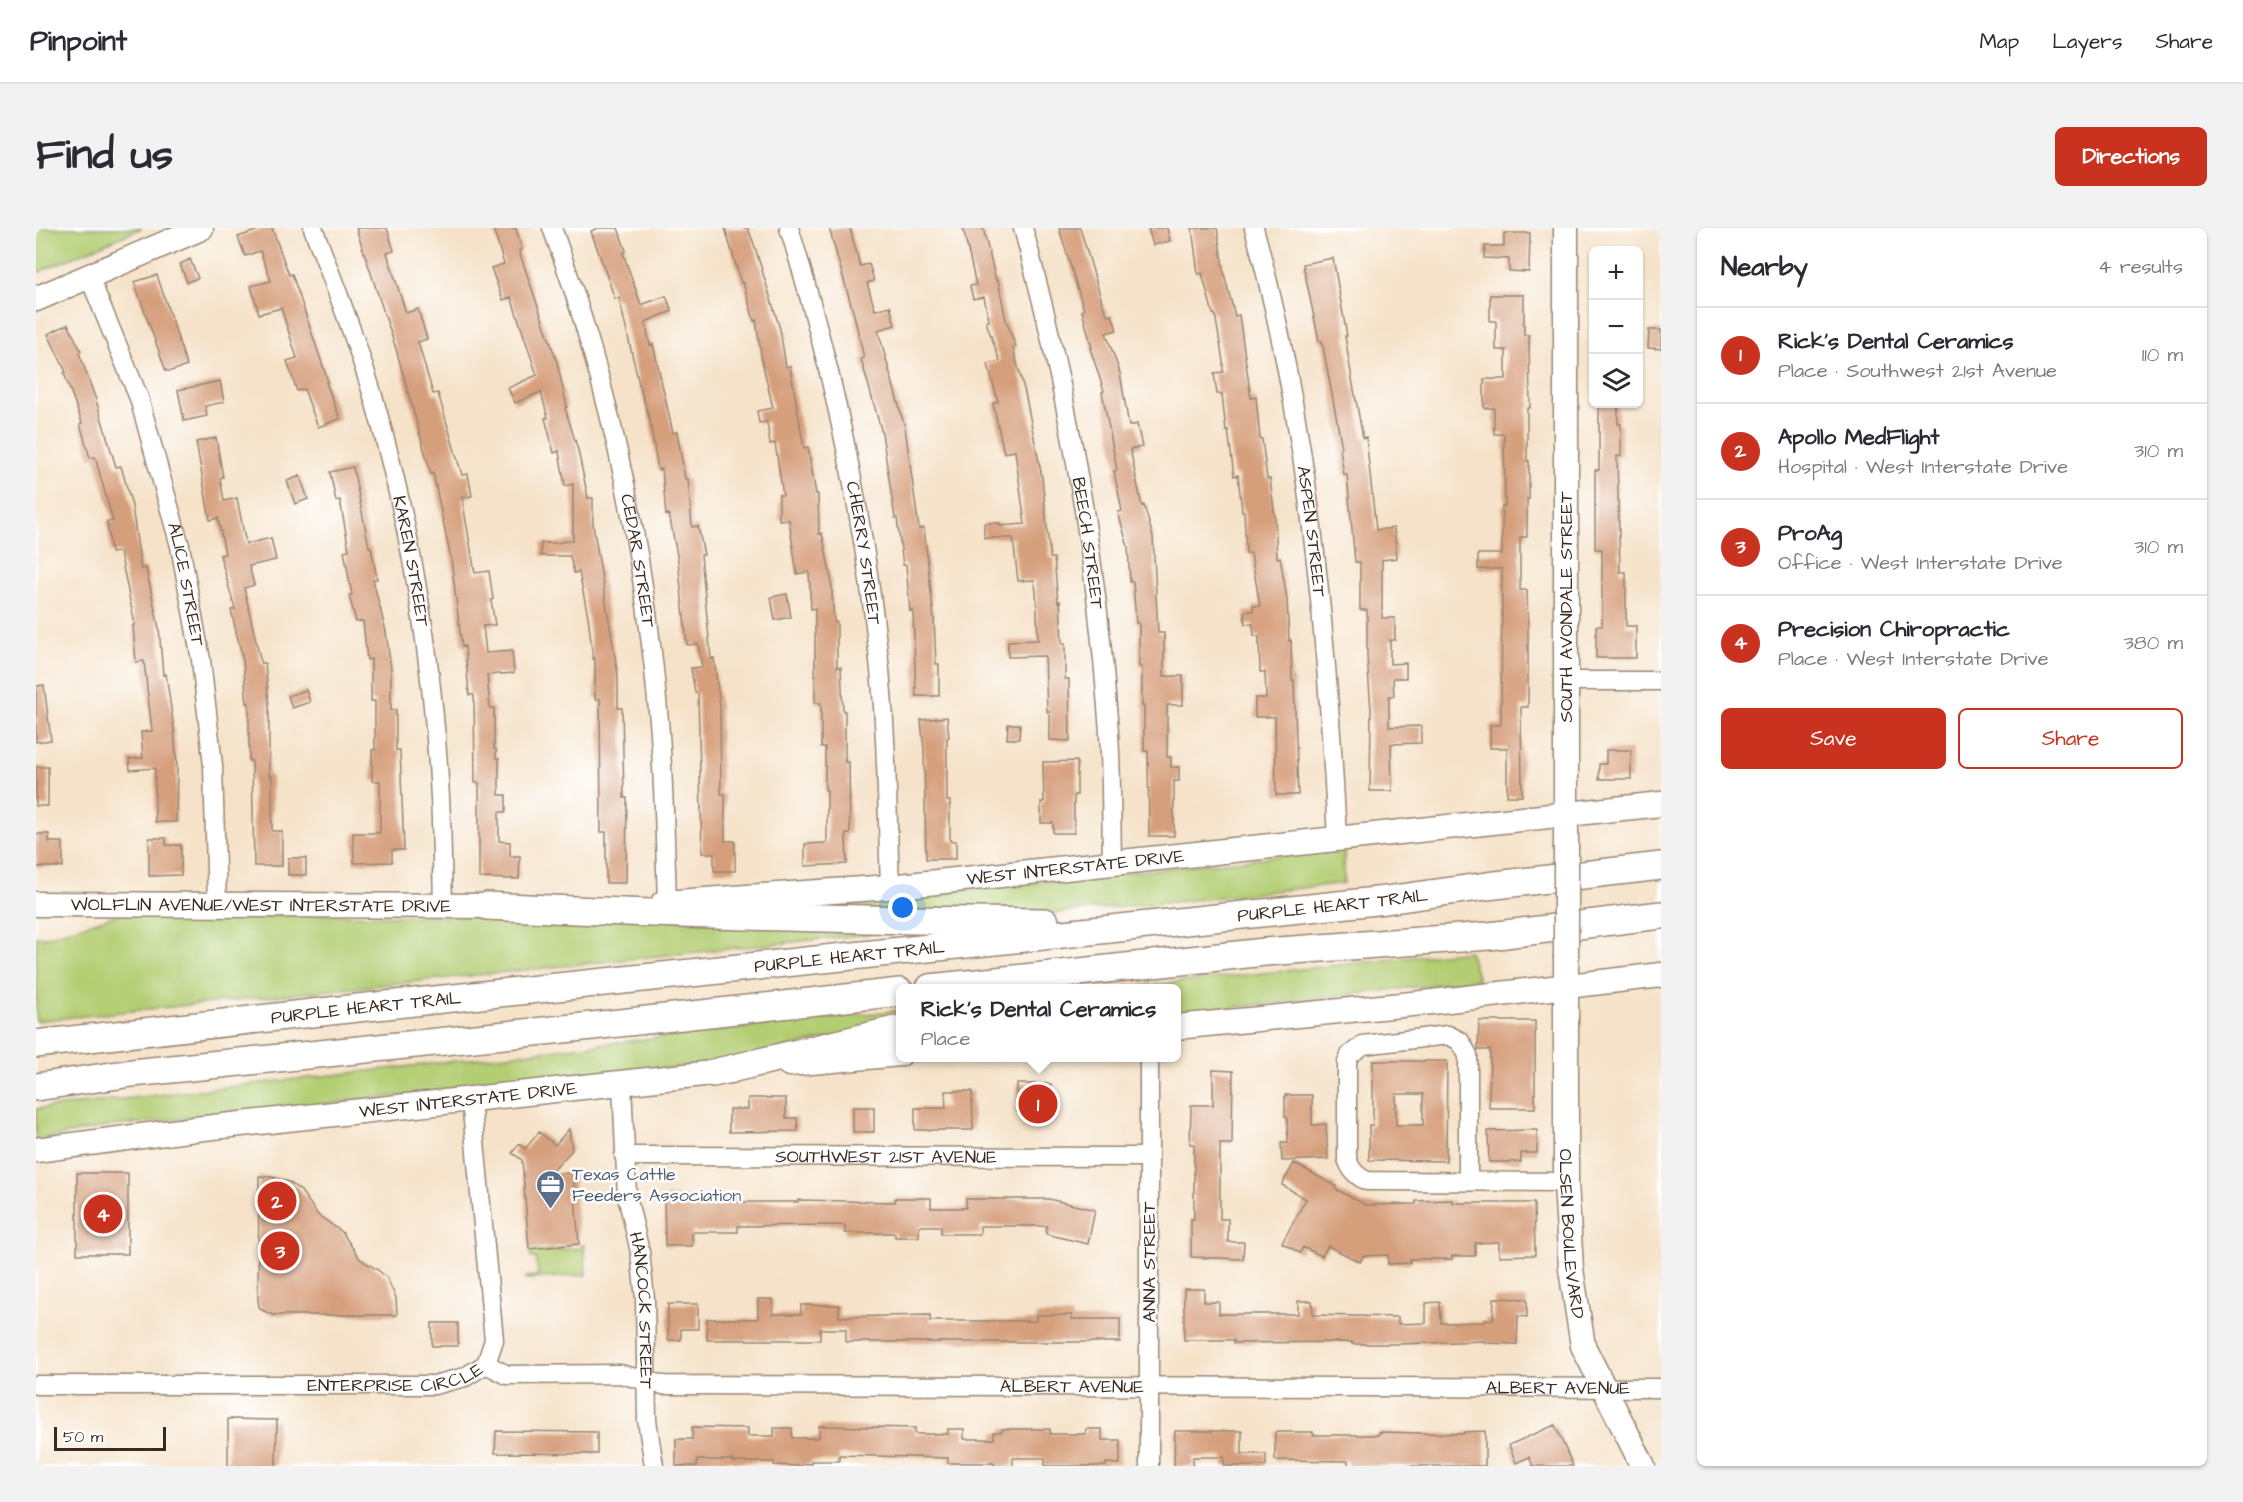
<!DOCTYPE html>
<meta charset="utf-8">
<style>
:root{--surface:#fff;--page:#f2f2f3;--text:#2b2b33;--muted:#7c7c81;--line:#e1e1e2;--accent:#c8321e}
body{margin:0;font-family:"Architects Daughter",sans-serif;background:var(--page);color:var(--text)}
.controls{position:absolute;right:18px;top:18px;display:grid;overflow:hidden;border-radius:9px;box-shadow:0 2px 4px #0004}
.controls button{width:54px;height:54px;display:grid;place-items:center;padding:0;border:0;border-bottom:2px solid var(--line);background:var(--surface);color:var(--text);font:30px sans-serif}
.scale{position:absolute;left:18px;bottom:15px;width:112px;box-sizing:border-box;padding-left:6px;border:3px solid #3b2a1e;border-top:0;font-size:16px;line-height:21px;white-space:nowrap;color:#3b2a1e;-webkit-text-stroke:4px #fff;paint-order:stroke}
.you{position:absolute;left:867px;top:680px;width:21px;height:21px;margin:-15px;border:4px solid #fff;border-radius:50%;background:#1a73e8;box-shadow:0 0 0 9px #1a73e833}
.badge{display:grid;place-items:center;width:39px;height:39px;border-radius:50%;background:var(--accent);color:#fff;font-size:20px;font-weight:700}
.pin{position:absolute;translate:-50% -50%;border:3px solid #fff;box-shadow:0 2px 6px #0006}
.popup{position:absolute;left:860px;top:756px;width:285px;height:78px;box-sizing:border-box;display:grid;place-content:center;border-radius:9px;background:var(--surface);filter:drop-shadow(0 2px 4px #0005);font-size:20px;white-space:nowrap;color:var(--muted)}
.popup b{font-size:22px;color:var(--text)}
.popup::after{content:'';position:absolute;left:50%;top:100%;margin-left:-12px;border:12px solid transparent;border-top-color:var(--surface)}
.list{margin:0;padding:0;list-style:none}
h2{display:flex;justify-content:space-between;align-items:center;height:78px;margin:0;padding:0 24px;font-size:26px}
h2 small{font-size:20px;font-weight:400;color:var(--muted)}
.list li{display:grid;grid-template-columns:39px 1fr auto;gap:18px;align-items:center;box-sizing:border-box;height:96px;padding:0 24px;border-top:2px solid var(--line)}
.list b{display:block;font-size:22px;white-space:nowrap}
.list p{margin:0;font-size:20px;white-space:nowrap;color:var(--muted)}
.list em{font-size:20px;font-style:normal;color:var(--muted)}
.actions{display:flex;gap:12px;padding:18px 24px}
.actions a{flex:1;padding:14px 0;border:2px solid var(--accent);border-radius:9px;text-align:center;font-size:21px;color:var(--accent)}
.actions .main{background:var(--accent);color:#fff}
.icon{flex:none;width:33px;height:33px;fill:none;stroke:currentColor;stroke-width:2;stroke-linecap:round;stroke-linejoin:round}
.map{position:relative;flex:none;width:1625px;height:1238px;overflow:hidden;border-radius:9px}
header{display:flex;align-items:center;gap:36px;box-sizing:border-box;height:84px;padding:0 30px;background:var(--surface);border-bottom:2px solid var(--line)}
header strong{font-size:28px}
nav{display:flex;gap:33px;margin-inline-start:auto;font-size:21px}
.intro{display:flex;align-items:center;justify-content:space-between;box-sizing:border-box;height:144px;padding:0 36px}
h1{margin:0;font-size:42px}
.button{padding:15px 27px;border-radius:9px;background:var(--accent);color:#fff;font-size:21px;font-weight:700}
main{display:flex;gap:36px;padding:0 36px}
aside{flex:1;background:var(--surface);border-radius:9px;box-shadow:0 2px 4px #0004}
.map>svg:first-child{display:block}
.green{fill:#b3cd72;stroke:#777c48;stroke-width:1.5}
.building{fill:#d69f7c;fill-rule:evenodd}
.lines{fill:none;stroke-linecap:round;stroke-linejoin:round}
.minor-casing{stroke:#988673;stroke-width:21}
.major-casing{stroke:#988673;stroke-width:27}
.highway-casing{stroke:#988673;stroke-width:30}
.minor{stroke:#fff;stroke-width:18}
.major{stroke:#fff;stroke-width:24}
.highway{stroke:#fff;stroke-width:27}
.major-bridge-casing{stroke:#988673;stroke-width:27;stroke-linecap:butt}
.major-bridge{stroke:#fff;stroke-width:24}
.labels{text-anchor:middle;stroke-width:5;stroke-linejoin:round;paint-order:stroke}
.street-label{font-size:18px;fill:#3b2a1e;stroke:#fff}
.service-label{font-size:18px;fill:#4e5e75;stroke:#fff;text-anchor:start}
</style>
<header>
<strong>Pinpoint</strong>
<nav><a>Map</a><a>Layers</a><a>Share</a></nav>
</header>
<div class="intro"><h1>Find us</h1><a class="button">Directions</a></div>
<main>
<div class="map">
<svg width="1625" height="1238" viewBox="0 0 1625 1238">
<rect width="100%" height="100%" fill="#fff"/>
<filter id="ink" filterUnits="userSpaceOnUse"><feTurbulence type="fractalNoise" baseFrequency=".0167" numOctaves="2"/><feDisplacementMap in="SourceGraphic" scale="12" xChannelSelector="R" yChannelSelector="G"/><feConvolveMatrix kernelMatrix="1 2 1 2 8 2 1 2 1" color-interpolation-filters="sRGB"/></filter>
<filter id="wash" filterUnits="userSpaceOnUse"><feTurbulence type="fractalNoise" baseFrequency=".008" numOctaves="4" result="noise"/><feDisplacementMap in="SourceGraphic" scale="24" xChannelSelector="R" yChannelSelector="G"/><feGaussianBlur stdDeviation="1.35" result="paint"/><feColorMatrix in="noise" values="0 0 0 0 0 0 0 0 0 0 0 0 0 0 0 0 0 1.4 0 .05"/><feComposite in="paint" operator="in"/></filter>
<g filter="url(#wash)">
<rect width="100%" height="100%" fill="#f5e2c8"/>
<path class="green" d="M0,0H106L0,45Z
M1308,621V655L1169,671L994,687L773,679Z
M86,685L590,690L836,699L834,706L0,793V709H11Z
M1433,723L1442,752L1140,786V760H1088Z
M864,782V794L690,834L75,898L0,912V881Z
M546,1017H548L550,1047L490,1051V1049L502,1048L500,1030H495L494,1024L546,1020Z"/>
<g id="blocks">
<path class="building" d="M228,0H236L253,47L256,46L292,153L290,154L304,191L282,199L268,161L261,163L251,133L261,130L245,80L223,86L215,58L235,53L224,23L209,28L202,9Z
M320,0H351L358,23L351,25L370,85L382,81L391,111L382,114L397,166L402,165L426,247L432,246L436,268L426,270L439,345L453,343L457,371L455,372L459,397L447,398L450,425L476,423L478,445L451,447L454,480H458V521H460V530H463V567H470V584H463V613L474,614V628H484L483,651L443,650V555H439L438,467H433L429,418L426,419L415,331L397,245L395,246L360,121Z
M457,0H480L486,22L483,23L521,134L531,179L529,180L542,222L552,270H557V296L582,447V480H586L588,570H591L590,655H570V604H565L564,471H559V430L557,431L552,388L543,344L538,345L534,328H505V315H520L537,312V256L529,258L523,223L518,225L509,190H512L505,164L479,175L472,160L501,147L475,69L467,72L455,40L468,36Z
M562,0H582L590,23L587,25L605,77L630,68L636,83L609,94L614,117L617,116L637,205L641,204L649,251H652L656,299L662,298L668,327H665L675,431L678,430L684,479L685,566H689V613H699V643H678V625H666L662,465H659L655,440L666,439L662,416L651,417L642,332L633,286L630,287L626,241L622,242L614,193L603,156L583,70L579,71L555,3Z
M689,0H712L718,16L744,101L750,139L754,138L768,220L772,219L780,266H782L783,306L786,305L795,350L798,394H801V439H805L807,483H809V534H813L814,606H810L811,636L769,638V616L791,615V562H789V519H785V475H779V380L775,381L773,344L761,346L753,292H743V267H747L739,215L734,216L731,194L723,195L721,183L737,180L726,133L720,92L718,93L707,54L705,55Z
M793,0H814L824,38L833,36L838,53L831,55L839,82L854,78L859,97L842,102L869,200L883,301L888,300L898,391L900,436H903V468H880L877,382L874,383L870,337H867L861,290H859L846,205L825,131L828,130L818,87Z
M927,0H947L960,53L962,52L970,92L980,119L977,120L989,165L1006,249L1014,330H1018L1022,374L1024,373L1026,416H1029V451H1033L1034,513L1014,512V484H1011L1009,428L972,429V413L1002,412L1000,363L998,352L982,353L977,310H948V295H964V298L989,296L979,223L968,225L957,175L962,174L952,136L964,133L950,94L953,93L948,69L937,71L934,58L940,57Z
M1023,0H1044L1067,77L1072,88L1076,87L1081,102L1070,105L1084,145L1093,198L1101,196L1106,219L1094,221L1106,278L1108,277L1117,309L1122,405H1128V448H1147V477H1131V529H1135V539H1143V553H1138V608H1113L1112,523H1108V478H1106V439H1103V395H1100L1097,354H1094L1092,319L1082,284L1086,283L1078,243L1081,242L1066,164L1068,163L1054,120H1056L1046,83L1048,82Z
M1112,0H1131L1134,13L1117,17Z
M1156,0H1181L1188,46L1199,88L1203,87L1215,170L1220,169L1224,211H1226L1231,251H1234L1239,290L1241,330L1244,329L1251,371L1253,413L1255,412L1256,452H1258L1262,567H1240L1239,489H1219V470H1230L1229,444H1224L1223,408H1218L1217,396H1209L1208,384L1217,383V378H1224L1215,325H1210L1208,283H1206L1202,247L1198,248L1192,202L1190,203L1186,166H1181L1178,145L1187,144V133L1179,86H1177L1166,45L1162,46Z
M1468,5H1494L1493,44L1473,43V31L1448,30L1449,18H1468Z
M1297,30L1311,108H1309L1316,151L1327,210L1330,209L1340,302L1358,300L1361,330L1346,332V390H1359V412H1354V436L1370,435V450H1357L1358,468H1353V499L1385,498V515L1355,516L1356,563H1334L1335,482L1331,428V382H1324V334H1319L1311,247H1308L1304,221L1306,220L1286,113H1283L1267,36Z
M154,31L162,50L151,54L144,36Z
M121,47L151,138L135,143H130L98,54Z
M1454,67H1488V107H1493L1494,180H1491V233H1493V271H1491V309H1484V362H1491L1492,405V479H1485L1486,568H1471V520H1454V497H1465L1466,341H1442V326H1466V278H1469L1468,206H1458V180H1448V151H1470V122H1460V93H1454Z
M32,96L45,123L43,125L60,172L80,239L85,238L96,278L105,341L110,340L123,400L127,447L130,446L138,501L141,538L140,594H119V540L94,542L93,531L107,530L105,504L116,503L108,433L100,434L97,397H99L84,324L75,325L71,293H77L59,229L54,230L44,196L46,195L28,145L30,144L12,106Z
M1613,102H1625V121L1612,120Z
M184,153L188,174L169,178L171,188L148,193L142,162Z
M1563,176H1582V196H1585V228H1581L1584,344H1590V398H1600V430H1560V398H1566V321H1559V242H1563Z
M180,210L187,249L184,250L188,273L201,270L210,316L235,310L240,332L213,338L218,357L208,360L225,435H229L233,475V548H236V603H246V638H218L216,533H213V475H211L207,432L195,382L199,381L184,327L189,326L182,290L174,292L160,214Z
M317,239L333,319H335L341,351L337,352L350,404L355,441V482H360V522H364L368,622H356V634L318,635L317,605H344V553H336V522H339V473H335V431L331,432L327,393L320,394L313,367H316L308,323L313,322L304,272L300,273L294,244Z
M264,248L272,271L259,276L251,253Z
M751,366L755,389L739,392L735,369Z
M8,457L15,512L0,514V458Z
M270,462L274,474L256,480L252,468Z
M911,489L913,509L911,510V573H914V613H920V631H890L888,522L885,492Z
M972,496H984L983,511H971Z
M1570,522H1595V551H1563V536H1570Z
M1041,533V567H1038V605H1017V595H1005V574H1008L1007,534Z
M0,539H12V578H0Z
M0,606H13V614H27V639H0Z
M113,610H130V617H145V647L113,648Z
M252,630H270V647H252Z
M1443,793H1499V880H1453L1454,822H1442Z
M1337,833H1411L1410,933L1333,932V897H1337ZM1360,866H1387V897H1360Z
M1177,842L1197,843L1196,916H1184V991H1192V1014H1208L1207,1031L1155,1029V991H1158V916H1154L1155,877H1177Z
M981,856H1015V868H1022V883H981Z
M909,863H936L937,902H879V880H910Z
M1249,867H1276V897L1290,896L1292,931L1246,933L1245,915H1252L1251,889H1249Z
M712,870H750V890H761L762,903L693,904V881H712Z
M817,879H838V904H817Z
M533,901L536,922L514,946L537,945L543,1016L493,1021L486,932L476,925L483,916L489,921L503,904L519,917Z
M1493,902H1501V925H1485V934H1453L1452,903Z
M1258,935L1300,958L1299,961L1330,977L1380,976V973L1417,972V975H1498L1499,1027L1463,1028V1014L1439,1015V1028H1416V1031H1374V1035L1352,1036V1027L1327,1028L1324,1034L1292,1018L1286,1028L1267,1019L1264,1025L1246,1015L1270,971L1246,957Z
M41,945H92V1026H41Z
M223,948L236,949L253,954L265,963L282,987L306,1004L324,1031L342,1042L351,1050L360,1070L361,1087H237L226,1082L223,1079L222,1072Z
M628,969L702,970V974H762V972L859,974V970H895V980H930V971H1013L1059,982L1052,1016L1010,1006L1011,998H944V1006H905V998H883V1009H859V1005H809V997L702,998V1004H656V1018H629Z
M1148,1061H1168V1074H1183V1086H1262V1073H1276L1277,1087L1362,1089V1096L1390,1095V1075L1404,1074L1405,1095L1449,1094V1091L1457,1092L1458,1070L1491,1071V1089L1482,1088L1481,1116L1449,1115V1113L1362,1116H1316V1114L1198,1115V1112H1148Z
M722,1071H737V1086H765V1077H803V1089L894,1087V1093H1000V1087H1036V1091H1084V1114H810V1101H784V1112H671V1091H722Z
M632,1076H662V1101H645V1112H632Z
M396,1095H422V1118H396Z
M192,1191L241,1192L240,1238H192Z
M1519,1197L1537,1238H1497L1493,1229L1480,1235L1473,1217Z
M783,1198L879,1200V1206H912V1201H928V1211H958V1204H966V1201H1014V1206H1049L1050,1201H1066V1212H1084V1236L1070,1235V1238H1009V1230H977V1238H958V1235H912V1230L803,1227V1233H775V1236H766V1238L738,1237V1234H696V1232H661V1238H640V1211H656V1199L712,1200V1208H738V1200H756V1210H783Z
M460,1203L561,1204V1226L459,1225Z
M1139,1203H1206V1226H1230V1238H1188V1229H1157V1238H1138Z
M1449,1203V1238H1312V1233L1239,1232V1204H1277V1207H1343V1204L1428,1206V1204Z"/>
</g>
</g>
<g filter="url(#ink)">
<use href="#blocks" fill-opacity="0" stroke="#988673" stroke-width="1.5"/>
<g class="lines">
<defs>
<g id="minor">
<path id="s1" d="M277,0C299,58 322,116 339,175C376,304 397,436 404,569C406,605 406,642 407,678"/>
<path id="s2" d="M516,0C574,158 609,325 623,493C628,553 629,614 631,675"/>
<path id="s3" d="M753,0C796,138 826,279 842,423C851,501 851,580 854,659"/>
<path id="s4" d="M987,0C1031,160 1060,325 1072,491C1076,539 1075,587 1076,636"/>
<path id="s5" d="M1218,0C1273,200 1291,405 1301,611"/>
<path id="s6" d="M53,48L103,170L144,318L165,432L177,538L181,676"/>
<path d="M1529,453H1625"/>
<path d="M1113,830V1238"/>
<path id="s7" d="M586,856L591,968L604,1024L609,1071L611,1192L618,1238"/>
<path id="s8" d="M588,928L1113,929"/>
<path d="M1432,953V827L1424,813L1412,807L1327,817L1314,827L1311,834V931C1315,942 1320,948 1331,953L1530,954"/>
<path id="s9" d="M450,1136L471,1147L584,1146L627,1157L1625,1160"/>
<path id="s10" d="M0,1157H398L429,1149L450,1136L458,1112L435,872"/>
</g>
<g id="major">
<path d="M1530,0V618"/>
<path d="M0,71L165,0"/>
<path id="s11" d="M627,675L854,659L1625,576"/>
<path id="s12" d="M0,676L470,678"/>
<path id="s13" d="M1530,730V954L1535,1041L1547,1118L1607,1238"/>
<path d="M1140,799L1396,774L1625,747"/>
<path d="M753,836L864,826"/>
<path id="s14" d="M0,922L159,901L695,843"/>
</g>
<g id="highway">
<path d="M451,678C637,687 823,692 1009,694"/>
<path d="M894,760L1229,724L1453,708L1625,687"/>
<path id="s15" d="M0,816L312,781L1350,672L1451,658L1625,638"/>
<path d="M677,845L864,801"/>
<path d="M0,859L96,845L547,799L864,764"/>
</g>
</defs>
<use href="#minor" class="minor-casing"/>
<use href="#major" class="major-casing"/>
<use href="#highway" class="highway-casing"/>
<use href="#minor" class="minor"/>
<use href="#major" class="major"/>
<use href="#highway" class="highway"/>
<defs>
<path id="major-bridge" d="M1530,730V618"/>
</defs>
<use href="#major-bridge" class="major-bridge-casing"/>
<use href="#major-bridge" class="major-bridge"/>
</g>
</g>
<defs>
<symbol id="office-pin" viewBox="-11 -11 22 30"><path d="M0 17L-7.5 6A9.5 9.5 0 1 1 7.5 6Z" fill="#5c6f8a" stroke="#fff"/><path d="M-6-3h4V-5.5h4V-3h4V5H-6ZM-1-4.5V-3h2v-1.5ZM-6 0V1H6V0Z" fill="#fff"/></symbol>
</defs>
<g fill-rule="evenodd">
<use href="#office-pin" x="498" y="940" width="33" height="45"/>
</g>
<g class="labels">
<g class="street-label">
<text dy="6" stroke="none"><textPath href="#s5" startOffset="309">ASPEN STREET</textPath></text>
<text dy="6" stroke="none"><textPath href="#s4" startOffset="322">BEECH STREET</textPath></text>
<text dy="6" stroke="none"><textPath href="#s3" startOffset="334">CHERRY STREET</textPath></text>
<text dy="6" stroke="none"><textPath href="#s1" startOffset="348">KAREN STREET</textPath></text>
<text dy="6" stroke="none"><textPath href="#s2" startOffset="344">CEDAR STREET</textPath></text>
<text dy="6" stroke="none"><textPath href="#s6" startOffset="324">ALICE STREET</textPath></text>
<text transform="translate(1530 379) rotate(-90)" y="6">SOUTH AVONDALE STREET</text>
<text dy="6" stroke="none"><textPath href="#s11" startOffset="414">WEST INTERSTATE DRIVE</textPath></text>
<text dy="6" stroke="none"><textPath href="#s12" startOffset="225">WOLFLIN AVENUE/WEST INTERSTATE DRIVE</textPath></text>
<text dy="6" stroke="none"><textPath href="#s15" startOffset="1304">PURPLE HEART TRAIL</textPath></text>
<text dy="6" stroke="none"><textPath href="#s15" startOffset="818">PURPLE HEART TRAIL</textPath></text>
<text dy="6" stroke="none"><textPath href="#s15" startOffset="332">PURPLE HEART TRAIL</textPath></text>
<text dy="6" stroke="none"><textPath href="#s14" startOffset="435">WEST INTERSTATE DRIVE</textPath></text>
<text dy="6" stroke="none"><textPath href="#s8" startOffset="262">SOUTHWEST 21ST AVENUE</textPath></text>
<text dy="6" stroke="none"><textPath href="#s13" startOffset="276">OLSEN BOULEVARD</textPath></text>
<text transform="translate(1113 1034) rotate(-90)" y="6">ANNA STREET</text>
<text dy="6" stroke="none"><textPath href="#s7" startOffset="228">HANCOCK STREET</textPath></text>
<text dy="6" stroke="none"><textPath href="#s10" startOffset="360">ENTERPRISE CIRCLE</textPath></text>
<text dy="6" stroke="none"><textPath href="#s9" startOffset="590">ALBERT AVENUE</textPath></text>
<text dy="6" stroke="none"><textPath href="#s9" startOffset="1076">ALBERT AVENUE</textPath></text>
</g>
<g class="service-label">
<text x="536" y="952">Texas Cattle<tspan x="536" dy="21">Feeders Association</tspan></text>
</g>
</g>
</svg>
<div class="controls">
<button>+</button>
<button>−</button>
<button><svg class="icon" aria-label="layers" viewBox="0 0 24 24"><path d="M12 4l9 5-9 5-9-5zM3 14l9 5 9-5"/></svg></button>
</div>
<div class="scale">50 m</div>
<div class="you"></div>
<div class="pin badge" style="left:1002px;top:876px">1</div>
<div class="popup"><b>Rick's Dental Ceramics</b>Place</div>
<div class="pin badge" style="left:241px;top:973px">2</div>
<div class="pin badge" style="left:244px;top:1023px">3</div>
<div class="pin badge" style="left:67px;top:986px">4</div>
</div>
<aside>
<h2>Nearby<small>4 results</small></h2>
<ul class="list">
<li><span class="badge">1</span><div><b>Rick's Dental Ceramics</b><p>Place · Southwest 21st Avenue</p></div><em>110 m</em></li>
<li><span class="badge">2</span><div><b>Apollo MedFlight</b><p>Hospital · West Interstate Drive</p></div><em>310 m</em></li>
<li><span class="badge">3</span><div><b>ProAg</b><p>Office · West Interstate Drive</p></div><em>310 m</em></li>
<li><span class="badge">4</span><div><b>Precision Chiropractic</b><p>Place · West Interstate Drive</p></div><em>380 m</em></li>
</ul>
<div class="actions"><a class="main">Save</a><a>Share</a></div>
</aside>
</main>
